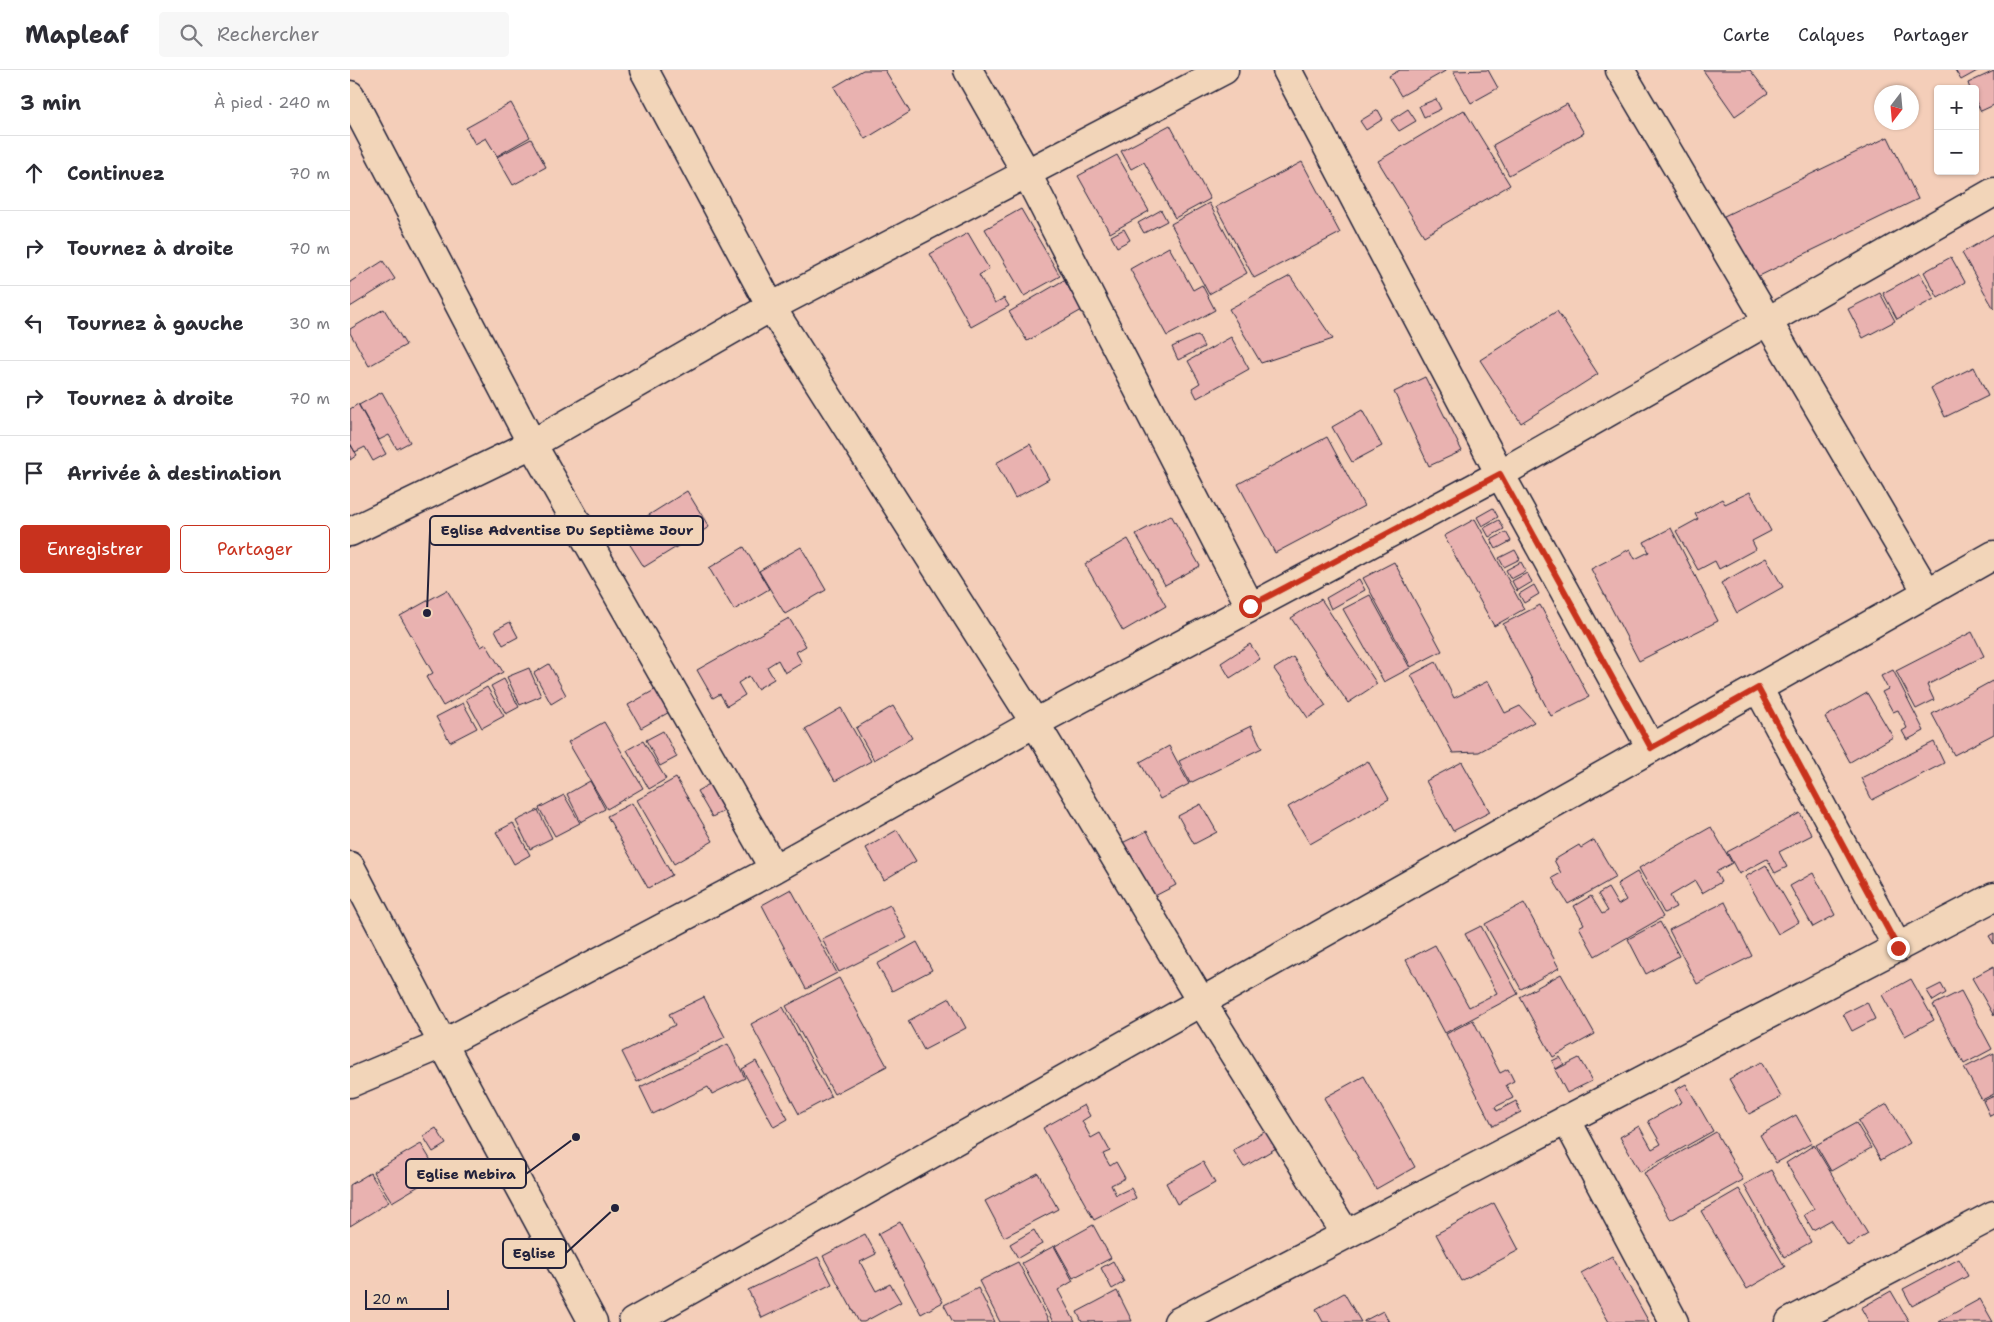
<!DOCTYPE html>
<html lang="fr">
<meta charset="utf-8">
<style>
:root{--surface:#fff;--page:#f7f7f7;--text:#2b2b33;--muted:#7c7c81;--line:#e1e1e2;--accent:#c8321e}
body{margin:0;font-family:"Shantell Sans",sans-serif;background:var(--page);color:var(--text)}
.controls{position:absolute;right:15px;top:15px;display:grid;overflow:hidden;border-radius:5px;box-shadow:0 1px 4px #0004}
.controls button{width:45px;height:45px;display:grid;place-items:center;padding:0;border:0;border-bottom:1px solid var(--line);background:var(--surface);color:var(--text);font:25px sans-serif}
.compass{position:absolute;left:1524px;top:15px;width:45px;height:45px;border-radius:50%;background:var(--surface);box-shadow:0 1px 4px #0004;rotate:196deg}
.scale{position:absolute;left:15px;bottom:12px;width:84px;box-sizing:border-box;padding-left:5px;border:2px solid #22223b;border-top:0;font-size:14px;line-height:18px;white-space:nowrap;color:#22223b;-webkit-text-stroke:4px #f2d5b9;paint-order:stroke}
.stop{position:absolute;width:15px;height:15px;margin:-11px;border:4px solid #c8321e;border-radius:50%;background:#fff}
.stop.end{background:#c8321e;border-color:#fff;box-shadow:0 1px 5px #0008}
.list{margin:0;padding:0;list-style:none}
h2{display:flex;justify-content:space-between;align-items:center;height:65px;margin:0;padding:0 20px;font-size:21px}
h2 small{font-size:16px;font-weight:400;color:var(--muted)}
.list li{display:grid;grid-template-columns:32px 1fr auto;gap:15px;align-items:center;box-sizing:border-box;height:75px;padding:0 20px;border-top:1px solid var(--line)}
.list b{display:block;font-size:19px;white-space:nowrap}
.list em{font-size:16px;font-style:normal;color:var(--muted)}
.actions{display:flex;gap:10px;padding:15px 20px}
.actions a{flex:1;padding:11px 0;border:1px solid var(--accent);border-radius:5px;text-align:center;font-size:18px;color:var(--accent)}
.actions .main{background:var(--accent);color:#fff}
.icon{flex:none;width:28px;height:28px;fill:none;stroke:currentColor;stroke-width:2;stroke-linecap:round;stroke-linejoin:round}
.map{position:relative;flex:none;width:1644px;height:1252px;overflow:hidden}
header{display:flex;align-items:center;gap:30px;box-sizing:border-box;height:70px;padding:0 25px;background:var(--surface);border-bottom:1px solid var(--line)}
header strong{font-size:24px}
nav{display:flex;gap:28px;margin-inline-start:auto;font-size:18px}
.search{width:350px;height:45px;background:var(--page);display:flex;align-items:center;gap:12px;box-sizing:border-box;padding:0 18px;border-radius:5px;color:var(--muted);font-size:19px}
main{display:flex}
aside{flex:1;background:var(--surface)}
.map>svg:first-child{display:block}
.building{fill:#e9b2b0;stroke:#22223b}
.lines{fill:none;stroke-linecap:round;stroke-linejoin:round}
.street-casing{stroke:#22223b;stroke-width:31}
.street{stroke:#f2d5b9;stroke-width:28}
.route{stroke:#c8321e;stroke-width:6}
.leader{fill:none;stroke:#22223b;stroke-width:2}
.callout-dot{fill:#22223b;stroke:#f2d5b9;stroke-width:2}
.callout{fill:#f2d5b9;stroke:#22223b;stroke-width:2}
.callout-label{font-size:14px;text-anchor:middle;font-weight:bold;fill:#22223b}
</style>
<header>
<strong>Mapleaf</strong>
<div class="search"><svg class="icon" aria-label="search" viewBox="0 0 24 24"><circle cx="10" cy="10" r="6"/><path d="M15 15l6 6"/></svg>Rechercher</div>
<nav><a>Carte</a><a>Calques</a><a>Partager</a></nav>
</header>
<main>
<aside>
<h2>3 min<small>À pied · 240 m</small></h2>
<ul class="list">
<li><svg class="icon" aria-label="ahead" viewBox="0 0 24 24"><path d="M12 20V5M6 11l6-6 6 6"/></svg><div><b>Continuez</b></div><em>70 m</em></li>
<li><svg class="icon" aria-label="right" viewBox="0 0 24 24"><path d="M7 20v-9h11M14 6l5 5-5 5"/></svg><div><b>Tournez à droite</b></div><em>70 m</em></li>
<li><svg class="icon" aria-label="left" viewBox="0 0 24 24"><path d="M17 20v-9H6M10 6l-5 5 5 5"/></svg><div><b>Tournez à gauche</b></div><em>30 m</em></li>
<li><svg class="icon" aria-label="right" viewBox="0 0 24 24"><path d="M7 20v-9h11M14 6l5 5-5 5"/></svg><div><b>Tournez à droite</b></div><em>70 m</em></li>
<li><svg class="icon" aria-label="arrive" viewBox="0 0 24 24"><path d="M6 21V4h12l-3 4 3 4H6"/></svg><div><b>Arrivée à destination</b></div></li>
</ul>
<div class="actions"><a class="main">Enregistrer</a><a>Partager</a></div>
</aside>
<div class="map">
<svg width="1644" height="1252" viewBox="0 0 1644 1252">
<rect width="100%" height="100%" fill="#f4ceb9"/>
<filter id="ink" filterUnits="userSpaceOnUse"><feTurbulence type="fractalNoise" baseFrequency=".02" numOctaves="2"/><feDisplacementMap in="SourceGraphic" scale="10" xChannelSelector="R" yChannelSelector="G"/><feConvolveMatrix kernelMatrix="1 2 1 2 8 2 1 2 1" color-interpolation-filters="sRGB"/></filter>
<g filter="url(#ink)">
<path class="building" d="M513,0H535L560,42L515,69L484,17Z
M1050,0H1097L1051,26L1039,6Z
M1138,0L1148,18L1121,33L1103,1Z
M1353,0H1400L1418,23L1385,46Z
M1605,0H1629L1611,10Z
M1644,1V35L1631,41L1625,30V19H1620L1618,13Z
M1086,29L1091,39L1074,47L1069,36Z
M161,33L180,67L147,86L136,68L125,74L116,58Z
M1217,34L1234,63L1159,105L1143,75Z
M1058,39L1066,51L1049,61L1041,50Z
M1028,40L1033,49L1016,60L1010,51Z
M1114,40L1160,115L1074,166L1028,91Z
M820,55L860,129L825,148L794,92L781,99L771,81Z
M1538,67L1568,129L1403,209L1372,147Z
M181,69L196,97L163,115L147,87Z
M767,85L799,141L760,163L728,106Z
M952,92L990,163L904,208L866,137Z
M859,133L897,203L859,224L821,154Z
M671,139L710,206L674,226L635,159Z
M811,140L817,151L794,163L788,153Z
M774,159L780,170L767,177L761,166Z
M618,163L639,199L629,205L645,233L654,228L659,236L621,257L580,184Z
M1644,164V239L1612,183Z
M819,177L843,220L852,215L865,240L817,266L780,199Z
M1601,187L1615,212L1588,228L1574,202Z
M33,191L45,209L0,237V212Z
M1570,203L1584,229L1547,249L1533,223Z
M940,206L983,269L911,293L879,239Z
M714,210L732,240L677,271L659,242Z
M1530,223L1545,251L1513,268L1498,239Z
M34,239L56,275L19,296L0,263V259Z
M1207,241L1248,304L1171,353L1130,290Z
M848,265L854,277L828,290L822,277Z
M881,267L899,299L847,328L842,318L850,313L838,291Z
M1624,297L1638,326L1595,347L1581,318Z
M1075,307L1112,381L1079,396L1044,322Z
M32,322L60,372L47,379L39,365L29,370L9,335Z
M8,334L36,384L23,391L15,377L5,382L0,373V339Z
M1012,340L1032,376L1002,392L982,357Z
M977,367L1014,436L925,483L888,414Z
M0,374L7,385L0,390Z
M680,374L699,409L665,428L646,393Z
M337,421L359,457L294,497L272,462Z
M1400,422L1421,461L1402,471L1406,479L1369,499L1365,491L1348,500L1326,461L1348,449L1345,444L1372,429L1375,434Z
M1143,438L1148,447L1132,456L1127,447Z
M821,445L850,496L815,515L786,464Z
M1125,449L1174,539L1144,556L1094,466Z
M1149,450L1154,459L1139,467L1134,458Z
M1321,458L1368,551L1289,591L1241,499L1280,479L1285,489L1299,482L1294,472Z
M1156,462L1161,471L1146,479L1141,470Z
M778,469L816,536L773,561L735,494Z
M394,477L419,519L384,540L359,498Z
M451,477L476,520L435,544L409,501Z
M1165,480L1170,489L1154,497L1149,488Z
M1416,488L1433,517L1387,543L1371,513Z
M1044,492L1092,581L1061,597L1013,508Z
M1171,492L1176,501L1161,509L1156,500Z
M1177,503L1182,512L1167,521L1162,511Z
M1009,509L1015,520L981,539L976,528Z
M1184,515L1189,524L1174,533L1169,524Z
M97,520L131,577L136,574L153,602L93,636L76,607L83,603L50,546Z
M1020,525L1060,598L1034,612L993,539Z
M971,529L1027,614L998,633L941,548Z
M1190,535L1239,627L1201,646L1153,554Z
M439,548L456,576L446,582L452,593L435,603L428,590L417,597L424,609L407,619L399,606L388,613L395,625L377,636L370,624L363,628L347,600Z
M160,552L168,567L153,575L145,560Z
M1622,562L1634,586L1577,615L1584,630L1566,639L1546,601Z
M900,574L910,589L880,608L871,593Z
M943,587L976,636L958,648L924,599Z
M1086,592L1104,628L1138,611L1155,643L1170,636L1184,652L1129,682L1103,683L1061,605Z
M199,594L216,625L201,634L184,603Z
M179,598L191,626L170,635L157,607Z
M1543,600L1574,661L1557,670L1552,661L1557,658L1548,640L1543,642L1532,622L1538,619L1531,606Z
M154,609L169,637L156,644L141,616Z
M1642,611L1644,615V664L1604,685L1582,644Z
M137,617L154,646L132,658L116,629Z
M310,617L323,640L291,658L278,635Z
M1517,623L1543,667L1500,692L1475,647Z
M113,633L127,658L100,672L86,647Z
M543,636L562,668L524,690L506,658Z
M491,638L521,691L485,711L455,659Z
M254,652L293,718L257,739L218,672Z
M901,656L912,678L840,713L829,691Z
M313,661L327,687L310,696L296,670Z
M293,671L316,709L299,719L277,680Z
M1584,672L1594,693L1522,730L1511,708Z
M819,676L839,714L810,729L790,692Z
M1018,691L1039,729L960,774L938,737Z
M1112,692L1140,742L1103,761L1076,711Z
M326,708L363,771L324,794L287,730Z
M240,711L255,739L231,752L217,724Z
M363,712L378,739L362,747L347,721Z
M214,725L230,753L205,766L189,738Z
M282,733L322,805L298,818L257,746Z
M851,734L867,762L844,774L828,746Z
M188,740L202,768L180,779L166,751Z
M1450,743L1462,765L1429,782L1437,797L1425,803L1417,789L1389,804L1377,782Z
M163,753L180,785L164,794L146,762Z
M1361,757L1382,793L1366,802L1371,812L1352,823L1345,811L1320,826L1326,837L1314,843L1289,798Z
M547,760L566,791L534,810L516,778Z
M797,761L826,815L801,828L772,773Z
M1244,770L1266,807L1218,834L1202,808L1211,803L1204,790L1229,775L1231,778Z
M1416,795L1449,852L1428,864L1395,807Z
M1287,802L1313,847L1245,886L1229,857L1234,854L1224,836L1241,826L1252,844L1258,841L1248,824L1258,818L1268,835L1276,830L1267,814Z
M1463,803L1485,845L1463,857L1440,816Z
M441,819L487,903L456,919L412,835Z
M1375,832L1402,886L1347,914L1319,860Z
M1174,833L1209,898L1171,919L1135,854Z
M540,835L557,868L489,902L472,869Z
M1310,852L1329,886L1296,904L1278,869Z
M1131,856L1168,924L1095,963L1056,890L1085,875L1119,937L1147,923L1115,864Z
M1644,863V874L1639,866Z
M567,872L582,900L542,921L527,894Z
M1644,896V946L1622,908Z
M1211,904L1245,964L1203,987L1170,927Z
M489,908L537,996L484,1024L436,936Z
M1561,909L1584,950L1555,966L1532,925Z
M1591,914L1596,923L1583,931L1577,921Z
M1611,921L1642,979L1614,994L1583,935Z
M354,927L375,967L287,1012L272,982L325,955L319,944Z
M600,928L616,958L574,980L558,951Z
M1517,932L1525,949L1502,961L1493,944Z
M433,937L481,1027L449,1044L401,954Z
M1123,950L1150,1003L1158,999L1164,1011L1156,1015L1163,1028L1145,1037L1147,1041L1166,1031L1171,1042L1143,1056L1096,964Z
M378,974L395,1008L362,1024L358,1017L303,1044L290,1017Z
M1644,983V1024L1632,1030L1614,998Z
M1210,987L1214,994L1206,999L1202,991Z
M1229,988L1242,1011L1217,1023L1205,1000Z
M406,991L438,1049L424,1057L392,999Z
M1411,992L1431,1027L1399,1044L1379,1009Z
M1014,1006L1065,1097L1026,1119L974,1028Z
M1336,1014L1363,1061L1290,1102L1270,1067L1289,1056L1302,1079L1311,1074L1298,1051L1332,1032L1325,1020Z
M1644,1026V1044L1640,1046L1633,1031Z
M1537,1034L1560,1073L1531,1090L1508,1051Z
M734,1035L740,1046L732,1051L741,1068L750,1063L760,1081L753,1084L760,1096L766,1092L775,1108L761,1115L766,1125L781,1118L786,1128L744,1150L693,1058Z
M1446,1045L1462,1073L1426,1093L1410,1065Z
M1506,1053L1521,1078L1481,1101L1466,1075Z
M923,1057L933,1074L894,1097L883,1080Z
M86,1058L96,1074L83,1082L73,1066Z
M1366,1062L1393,1110L1321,1150L1294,1103Z
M71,1074L89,1104L42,1132L23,1102Z
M1464,1075L1518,1164L1498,1176L1481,1150L1463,1160L1454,1145L1464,1139L1436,1093Z
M853,1092L865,1113L827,1134L816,1113Z
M1421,1100L1461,1172L1434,1187L1394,1115Z
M20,1103L39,1132L0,1156V1115Z
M688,1103L708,1139L654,1167L635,1131Z
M1389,1119L1435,1197L1397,1219L1351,1141Z
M1144,1133L1169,1180L1111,1211L1086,1164Z
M550,1152L593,1232L571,1244L528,1164Z
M743,1155L761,1188L723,1208L705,1176Z
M684,1160L692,1174L668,1188L660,1174Z
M515,1164L526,1184L510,1192L526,1221L540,1214L551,1232L514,1252H509L473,1186Z
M704,1176L723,1211L708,1220L725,1252H703L672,1193Z
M1262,1186L1299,1252H1259L1231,1203Z
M468,1187L482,1214L412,1248L398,1220Z
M1609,1189L1618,1206L1562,1236L1553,1219Z
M763,1191L774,1212L762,1219L751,1198Z
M668,1192L699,1252H650L629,1211Z
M628,1218L645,1252H603L594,1235Z
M767,1221L782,1251L732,1252L727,1242Z
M1541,1221L1559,1252H1519L1511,1238Z
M994,1223L1011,1252H973L966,1239Z
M1630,1229L1643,1252H1588Z
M1033,1241L1039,1252H1014V1251Z"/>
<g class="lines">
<defs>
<path id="street" d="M294,0L421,237L685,653L851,931L996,1164
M618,0L677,104L900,536
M937,0L1150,404L1301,678
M1270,0L1577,522
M0,25L182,374L424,799
M0,462L182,374L421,237L874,0
M1408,618L1548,878
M0,796L93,974L243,1252
M0,1013L93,974L424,799L685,653L1150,404L1644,122
M1216,1049L1324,1252
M283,1252L1644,485
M828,1252L1644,827
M1440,1252L1644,1145"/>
</defs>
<use href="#street" class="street-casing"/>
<use href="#street" class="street"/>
</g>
</g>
<g class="lines" filter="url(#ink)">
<path class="route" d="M900,536L1150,404L1301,678L1408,618L1548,878"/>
</g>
<path class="leader" d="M77 543L80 461M226 1067L176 1104M265 1138L216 1183"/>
<g class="callout-dot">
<circle cx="77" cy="543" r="5"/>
<circle cx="226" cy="1067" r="5"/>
<circle cx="265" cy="1138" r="5"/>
</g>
<g class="callout">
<rect x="80" y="446" width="273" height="29" rx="5"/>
<rect x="56" y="1089" width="120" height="29" rx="5"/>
<rect x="153" y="1169" width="63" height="29" rx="5"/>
</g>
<g class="callout-label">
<text x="217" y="465">Eglise Adventise Du Septième Jour</text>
<text x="116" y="1109">Eglise Mebira</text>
<text x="184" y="1188">Eglise</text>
</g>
</svg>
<div class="controls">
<button>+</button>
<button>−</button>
</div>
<svg class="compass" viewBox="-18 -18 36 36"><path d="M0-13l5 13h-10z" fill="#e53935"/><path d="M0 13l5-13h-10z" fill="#7c7c81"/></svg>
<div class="scale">20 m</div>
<div class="stop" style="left:900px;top:536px"></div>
<div class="stop end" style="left:1548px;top:878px"></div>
</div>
</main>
